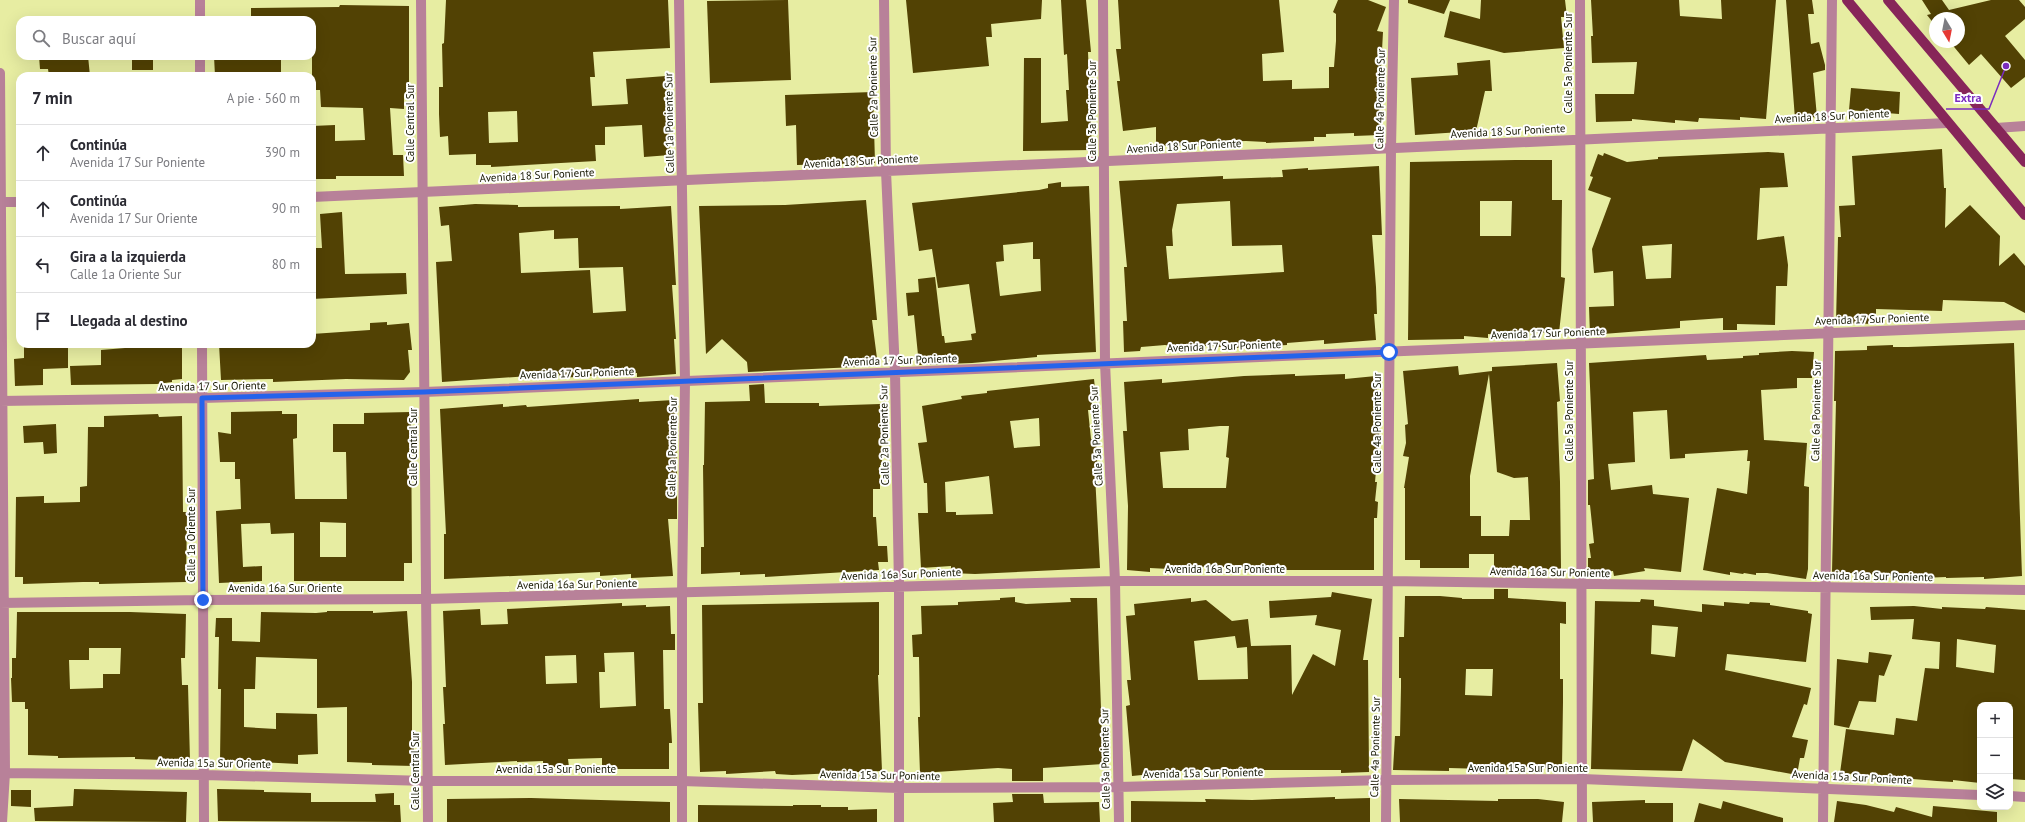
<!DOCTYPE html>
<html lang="es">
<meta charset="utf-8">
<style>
:root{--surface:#fff;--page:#f2f2f3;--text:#2b2b33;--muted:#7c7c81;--line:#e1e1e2}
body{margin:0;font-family:"PT Sans",sans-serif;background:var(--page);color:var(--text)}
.controls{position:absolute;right:12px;bottom:12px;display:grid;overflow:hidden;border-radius:8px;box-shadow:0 4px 16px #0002}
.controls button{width:36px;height:36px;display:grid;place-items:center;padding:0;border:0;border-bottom:1px solid var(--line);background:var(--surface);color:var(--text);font:20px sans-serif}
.compass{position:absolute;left:1929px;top:12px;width:36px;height:36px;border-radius:50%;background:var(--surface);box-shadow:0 4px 16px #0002;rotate:170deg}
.stop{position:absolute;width:12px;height:12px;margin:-9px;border:3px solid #2563eb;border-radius:50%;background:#fff}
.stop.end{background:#2563eb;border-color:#fff;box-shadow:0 1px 4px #0008}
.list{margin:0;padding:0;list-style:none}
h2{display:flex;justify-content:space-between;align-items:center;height:52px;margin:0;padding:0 16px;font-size:17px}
h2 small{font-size:13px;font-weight:400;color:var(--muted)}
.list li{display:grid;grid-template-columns:26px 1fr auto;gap:12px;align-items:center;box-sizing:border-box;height:56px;padding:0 16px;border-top:1px solid var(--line)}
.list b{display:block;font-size:15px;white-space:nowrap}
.list p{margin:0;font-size:13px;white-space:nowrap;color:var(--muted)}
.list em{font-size:13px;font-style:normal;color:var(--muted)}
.icon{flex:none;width:22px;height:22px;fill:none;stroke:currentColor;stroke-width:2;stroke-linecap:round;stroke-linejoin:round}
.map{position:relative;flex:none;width:2025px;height:822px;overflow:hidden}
.search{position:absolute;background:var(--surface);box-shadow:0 4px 16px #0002;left:16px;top:16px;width:300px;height:44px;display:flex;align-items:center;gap:10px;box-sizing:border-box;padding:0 14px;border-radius:12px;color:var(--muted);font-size:15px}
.panel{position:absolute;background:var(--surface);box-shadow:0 4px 16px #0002;left:16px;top:72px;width:300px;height:276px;border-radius:12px}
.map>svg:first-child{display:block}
.building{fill:#524204;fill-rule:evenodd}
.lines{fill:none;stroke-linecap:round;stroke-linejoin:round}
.minor{stroke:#b88199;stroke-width:10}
.tertiary{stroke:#b88199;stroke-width:10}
.primary{stroke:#872659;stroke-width:10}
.route{stroke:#2563eb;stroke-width:5}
.labels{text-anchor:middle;stroke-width:4;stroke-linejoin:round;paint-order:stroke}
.street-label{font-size:11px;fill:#161700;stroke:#fff}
.leader{fill:none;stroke:#7b2cbf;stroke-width:1.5}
.callout-dot{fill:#7b2cbf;stroke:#fff;stroke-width:1.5}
.callout-label{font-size:12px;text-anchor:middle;font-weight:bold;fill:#7b2cbf;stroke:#fff;stroke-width:4;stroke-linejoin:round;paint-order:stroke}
</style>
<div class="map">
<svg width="2025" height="822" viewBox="0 0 2025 822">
<rect width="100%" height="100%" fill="#e7eda2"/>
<path class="building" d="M446,0H668L670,48L593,52L595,77H590L592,106L628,104L626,79L666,76L670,155L644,157L642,125L605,127V145H595L596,161L491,167V165H476V154L449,155L448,136L440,137L439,114V87H443L442,44L444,43ZM517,111L518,142L489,143L488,112Z
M788,0L791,80L710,83L707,1Z
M906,0H1042L1041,19L991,24L992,37H986L989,66L913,73Z
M1061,0H1086L1091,52H1088L1092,150L1023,151L1024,58H1041V123L1068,121L1066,90H1069L1067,54L1064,55Z
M1118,0H1279L1284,52L1262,54L1263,81L1292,80V89L1329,88V67H1334L1336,41V14L1333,12L1338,0H1368L1386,7L1377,31L1383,32L1381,69H1384L1383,104H1379L1380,135L1354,136V133L1326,134V137H1314V141L1266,143V142L1246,141L1201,142V145L1156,146V127L1123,131L1117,81H1120L1116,49H1121Z
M1408,0H1450L1444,14L1408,3Z
M1481,0H1565L1567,17H1561L1564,48L1504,53L1444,37L1450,11L1480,19Z
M1591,0H1679L1680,16L1722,19L1721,0H1776L1766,119L1740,117V120L1699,118L1698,122L1675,120V123L1632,119V121L1596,122L1595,94H1634L1637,62L1592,63L1591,36H1593Z
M1786,0H1812L1814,14H1808L1811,44L1819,42L1825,65V70L1813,73L1817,117L1795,119Z
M1922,0H1942L1949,10L1991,0H2019L2025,7V19L2005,36L2025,60V77L2011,88L1981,54L1969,65L1950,42H1959V18H1935V25L1927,15L1931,14Z
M340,5L409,6V96H404V109L390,108L393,155H403L404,176H336V179H312V126L335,125V141L365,140L363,108L321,107L320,90H312V20H251V8L339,7Z
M39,56H88L90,76H49L48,69H40Z
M132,56H153V70H132Z
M214,56H281V76H215Z
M1490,60L1492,91H1485L1476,131L1415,135L1411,78L1458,75L1457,63Z
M1851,88L1900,92L1899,114L1849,110Z
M873,92L875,163L797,165L796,125L786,126L785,95Z
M1942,149L1944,188H1946L1945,228L1970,205L2000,236L1999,266L2014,253L2025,266V313L2004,302L1943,300L1942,311L1876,309V324L1836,323L1838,237H1841L1839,206L1855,205L1852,156Z
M1768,152L1784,153L1788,187L1760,188L1757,240L1784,236L1788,265L1787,286H1776L1775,325L1737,324V330H1723V318L1680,321V328L1590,335L1589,307L1614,306L1613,271L1594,273L1592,249L1611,198L1588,190L1593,177L1590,176L1598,154L1603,156L1604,153L1627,162L1658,159V157ZM1672,244L1671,278L1646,279L1642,246Z
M1515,160H1552V200H1562L1561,277L1565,278L1559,333L1526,332V337L1488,334V338L1464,336V339L1408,340L1410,162ZM1480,201H1512L1511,236H1480Z
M1379,166L1382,235H1372L1376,287L1377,314H1374L1376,340L1324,344V340L1287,343V345L1235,348L1234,346L1218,347V345L1185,348L1165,345L1141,347L1140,351L1124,352L1123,321H1127L1124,267H1127L1119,181L1223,176V179L1283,177L1282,170L1308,168V170ZM1230,201L1232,246L1282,245L1284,272L1169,279L1166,246H1173L1172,230L1177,204Z
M1061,182V187L1089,186L1096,352L1037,355V357L972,363L919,365L914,315L908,316L906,293L919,292L918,279L935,277L942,336H944L945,343L972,340L971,334L976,333L969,284L938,288L932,249L919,251L912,203L1039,190L1048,188V184ZM1033,242V259H1040L1041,291L1000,296L996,262L1004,261L1003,245Z
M866,200L877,320H872L878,366L748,372L747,362L722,339L706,354L699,206L785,205Z
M475,204L518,205V207L620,206V209L671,206L676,285H672L676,339H674L676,374L637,377V373L560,378L559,374L442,382L436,262L452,261L449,225L441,226L439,207ZM554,230V239L578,238L579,268L623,267L626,311L593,313L590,270L521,273L519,233Z
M342,212L345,274L406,273L407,294L312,299V248H322L320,214Z
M387,322V325L409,323L412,350H408L410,372L404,380L346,379L273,382V379L221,380L219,344H312V334L370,330V323Z
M2014,343L2022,576L1984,579V577L1946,578V577L1896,579V576L1832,572L1836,401H1834L1835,351L1867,350V346L1893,345V347H1908Z
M24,344H68V368L43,369V385L15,386L14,359L24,358Z
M124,344H182V379L172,380V382L157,384L71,385L70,366L101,365V350L125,348Z
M1792,351L1814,352L1812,378H1797V388L1761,390L1764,440L1807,443L1804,486L1809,487L1808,569L1806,579L1767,573H1756V575L1744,573L1743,574L1730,572V575L1703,570L1717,488L1747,494L1750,461H1747L1748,450L1685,454V458L1670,459L1667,410L1633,412L1635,462L1608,464L1611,490L1652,485L1653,494L1689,498L1681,572L1644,568L1645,571L1614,576L1613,571L1588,574V558H1591L1589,544L1594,543L1590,505H1588V480L1594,479L1589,363L1706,355L1707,360L1743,358V356L1759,355V353Z
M1557,363L1560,401L1557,402L1560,482L1561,569L1508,570V576H1494V554H1469V568H1420V560H1405V488H1404L1409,457L1403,456L1406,443L1405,425L1408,424L1403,371L1458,366L1459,375L1492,371V367ZM1489,374L1497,472L1514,478L1528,477L1530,520H1510L1509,536H1481V516H1470V476Z
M1295,374V376L1345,374V379L1376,376L1380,426L1375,482H1377L1375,501L1378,502L1377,518H1374V570H1266V568L1240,567H1203V568L1190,567L1189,570L1150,568V572L1127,570L1128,506L1123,431H1127L1124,382L1162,379V383L1244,376ZM1220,426H1229L1226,457L1229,458L1226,488H1163L1160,452L1189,450L1188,429Z
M1094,379L1096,398H1091L1093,410H1088L1091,439H1096L1098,475H1095L1100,568L975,574L951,573V566L921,568L918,513H928L927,483H924L918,443L927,442L922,406L962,399L961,396L987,393V391ZM1039,418L1040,446L1014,448L1010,421ZM989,476L993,514L956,515V512H946L945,482Z
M764,384L765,403H819V406L880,404L882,465H880V489H873V517H876L878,546H887L888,562H878L879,570L765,577V574L740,575V572L701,574V547H704L703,465H704L705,402L750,401L749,385Z
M639,399V402L674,400L677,459V519H668L673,576L631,578V574L600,576V572L444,579V534H446L440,409L503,404V407L526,405L527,407Z
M282,411V414H297V438L293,439L295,499H347L346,452H333V424H364V413L411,412L412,563H404V581H294V533L271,534L270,523L241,524L243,567L262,566V581L219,583L216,511L241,509L240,479H235V462H220L218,432L231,434V412ZM320,522L346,523V557H320Z
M158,414L159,417L182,416L183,512H187L186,582L99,584V582H83L23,584V577H15L16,497L44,496V503L80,502V487L87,486L88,427H104V416Z
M56,424L57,453L44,454L43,442L24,443L23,426Z
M1494,589H1508V598L1566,602V624L1560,623V679H1563V702L1562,768L1521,767V770L1449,768V771L1393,770L1395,736H1400L1401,687V678H1399V637H1404L1405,596H1440L1462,598V599H1494ZM1466,669H1493L1492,696L1465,695Z
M1332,592L1372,599L1363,660H1368L1369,772L1341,773V770H1192L1132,776L1126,706L1130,705L1127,680H1131L1126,616L1135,615L1134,604L1191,598V602L1206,600L1232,621L1248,619L1251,646L1291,645L1292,695L1313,654L1335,666L1341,630L1315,625L1317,615L1270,618L1269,601L1331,597ZM1235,636L1237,648L1247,647L1248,679L1198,680L1194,641Z
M1015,597V602L1026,604L1071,602L1070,598H1097L1103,764L1043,768V781H1012V769L998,768L920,773L918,717H920L919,657H913L912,635L922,634L921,606L958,605V602L1000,600V598Z
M1641,599L1654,600V606L1702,612V604L1724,606V602L1749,604L1750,602L1770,603V605L1808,611V613L1812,614L1806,662L1727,654L1725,670L1811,688L1807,705L1804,704L1792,737L1808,740L1804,758H1800L1797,775L1725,762L1693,739L1682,771L1591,769L1595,601L1640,602ZM1652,625L1678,627L1675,657L1651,654Z
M879,602V675H878L882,771L792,775L776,774L775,771L726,774V771L700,772L698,703H703L702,605Z
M622,603V606L646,605V607L670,606L671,634H675V650H663L664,709H670L672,743H669V769H602V758L568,759L569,767H543V761L517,762V761L445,765L443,724H445L443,687H446L443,611L480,609L481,625L508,624L507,609ZM634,652L636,706L600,708L599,672H605L604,653ZM576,655L577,683L546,684L545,656Z
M1914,606L1942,609V607L1985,609L1986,607L2025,610V780L2010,779V705H1980V783L1953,780V782L1937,781L1840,773L1846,729L1894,735L1896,718L1917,721L1925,668L1939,669L1940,642L1912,639L1914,619L1871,620L1870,607ZM1957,639L1996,645L1994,673L1956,667Z
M327,611H373V613L407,611L412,682V739H414V766L372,765V763L347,762V707L317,708V659L256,657L255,689H244V727L276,729V713L317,714L318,754L298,755V764L220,760L221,689H218L219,637H215L216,618H232V641L260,642L261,612L316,613L327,612Z
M17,612H130L186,614L185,658H181L182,685H188L190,761L135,759V757L58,758V756L28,755V709H25V702H12L11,678H12V658H16ZM89,648H121L120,674H103V688L70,689L69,660H89Z
M1869,652L1892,655L1884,676L1879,675L1876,702L1859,701L1849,728L1834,725L1837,659L1868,663Z
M74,789L187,792L186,822L35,821L34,808L73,806Z
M217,789L264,790V792L311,793V802H376L375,794L394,793V805H400L401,822L218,821Z
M11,790H31V807L11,806Z
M1012,794H1043L1044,803L1099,802L1100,822H994L993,803L1013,802Z
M1335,797V799L1370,798V822H1131V801L1206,802L1205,799L1252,800Z
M531,798L670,802V822H447V799Z
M1399,799L1498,801V799H1538L1564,802L1562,822H1400Z
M1645,800V803H1673V822H1593L1592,802Z
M1723,801L1783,818V822H1694L1699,803L1721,809Z
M1837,801L1866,805L1894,812L1896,807L1932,817L1933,806L1997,812V822H1834Z
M698,805L793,806V805H821V807H848V810L877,809V822H698Z"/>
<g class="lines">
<path class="minor" d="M200,0V20
M884,0L886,171L895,372L899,586V822
M1103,0L1105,363L1115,581L1119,822
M1580,0L1582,822
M200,56V76
M0,73L5,773L2,822
M1996,128L2025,126
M312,197L1947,123
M0,202H20
M202,344L204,822
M0,401L202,398L424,392L2025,325
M0,603L203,600L426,599L1115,581H1388L2025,590
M0,773L204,775L427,781H682L899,788L1118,787L1386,780L1582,779L1980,795
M2010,796L2025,797
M1386,822L1391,148L1394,0
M1823,822L1832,0"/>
<path class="tertiary" d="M421,0L428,822
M679,0L685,381L682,594V822"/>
<path class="primary" d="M1847,0L2025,215
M1888,0L2025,162"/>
</g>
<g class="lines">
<path class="route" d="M203,600L202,398L424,392L1389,352"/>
</g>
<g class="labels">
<g class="street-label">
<text transform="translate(1568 63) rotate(-90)" y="4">Calle 5a Poniente Sur</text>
<text transform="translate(873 87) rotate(-91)" y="4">Calle 2a Poniente Sur</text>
<text transform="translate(1380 99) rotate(-89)" y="4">Calle 4a Poniente Sur</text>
<text transform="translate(1092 111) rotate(-90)" y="4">Calle 3a Poniente Sur</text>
<text transform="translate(1832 116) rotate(-3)" y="4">Avenida 18 Sur Poniente</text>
<text transform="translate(410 123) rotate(-90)" y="4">Calle Central Sur</text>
<text transform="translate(669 123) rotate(-91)" y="4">Calle 1a Poniente Sur</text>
<text transform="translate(1508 131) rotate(-3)" y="4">Avenida 18 Sur Poniente</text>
<text transform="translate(1184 146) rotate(-3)" y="4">Avenida 18 Sur Poniente</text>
<text transform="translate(861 161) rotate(-3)" y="4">Avenida 18 Sur Poniente</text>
<text transform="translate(537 175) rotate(-3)" y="4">Avenida 18 Sur Poniente</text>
<text transform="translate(1872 319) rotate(-2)" y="4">Avenida 17 Sur Poniente</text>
<text transform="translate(1548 333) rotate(-2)" y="4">Avenida 17 Sur Poniente</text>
<text transform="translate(1224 346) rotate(-2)" y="4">Avenida 17 Sur Poniente</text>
<text transform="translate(900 360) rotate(-2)" y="4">Avenida 17 Sur Poniente</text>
<text transform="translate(577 373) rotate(-2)" y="4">Avenida 17 Sur Poniente</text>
<text transform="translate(212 386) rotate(-1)" y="4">Avenida 17 Sur Oriente</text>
<text transform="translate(1569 411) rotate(-90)" y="4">Calle 5a Poniente Sur</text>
<text transform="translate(1816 411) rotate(-89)" y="4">Calle 6a Poniente Sur</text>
<text transform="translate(1377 423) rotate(-90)" y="4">Calle 4a Poniente Sur</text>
<text transform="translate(884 435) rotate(-91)" y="4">Calle 2a Poniente Sur</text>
<text transform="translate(1096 436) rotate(-93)" y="4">Calle 3a Poniente Sur</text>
<text transform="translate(413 447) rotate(-90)" y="4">Calle Central Sur</text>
<text transform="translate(672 447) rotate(-89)" y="4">Calle 1a Poniente Sur</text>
<text transform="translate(191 535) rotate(-90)" y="4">Calle 1a Oriente Sur</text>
<text x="1225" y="573">Avenida 16a Sur Poniente</text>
<text transform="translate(1550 572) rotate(1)" y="4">Avenida 16a Sur Poniente</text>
<text transform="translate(901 574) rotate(-2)" y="4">Avenida 16a Sur Poniente</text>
<text transform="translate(1873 576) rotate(1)" y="4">Avenida 16a Sur Poniente</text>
<text transform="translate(577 584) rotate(-1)" y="4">Avenida 16a Sur Poniente</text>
<text x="285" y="592">Avenida 16a Sur Oriente</text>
<text transform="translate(1375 747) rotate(-89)" y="4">Calle 4a Poniente Sur</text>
<text transform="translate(1105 759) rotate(-91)" y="4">Calle 3a Poniente Sur</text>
<text transform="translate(214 763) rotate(1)" y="4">Avenida 15a Sur Oriente</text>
<text x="1528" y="772">Avenida 15a Sur Poniente</text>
<text x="556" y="773">Avenida 15a Sur Poniente</text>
<text transform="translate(415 771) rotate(-90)" y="4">Calle Central Sur</text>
<text transform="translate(1203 773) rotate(-1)" y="4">Avenida 15a Sur Poniente</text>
<text transform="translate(880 775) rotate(1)" y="4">Avenida 15a Sur Poniente</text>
<text transform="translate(1852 777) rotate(3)" y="4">Avenida 15a Sur Poniente</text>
</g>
</g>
<path class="leader" d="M2006 66L1989 109H1946"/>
<circle class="callout-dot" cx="2006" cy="66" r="4"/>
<g class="callout-label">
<text x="1968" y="102">Extra</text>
</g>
</svg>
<div class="controls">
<button>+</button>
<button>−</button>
<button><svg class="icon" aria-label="layers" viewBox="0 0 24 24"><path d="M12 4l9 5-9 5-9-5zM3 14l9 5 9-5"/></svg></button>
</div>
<svg class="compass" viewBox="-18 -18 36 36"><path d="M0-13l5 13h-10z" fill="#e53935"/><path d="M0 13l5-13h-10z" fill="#7c7c81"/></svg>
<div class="stop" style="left:1389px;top:352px"></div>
<div class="stop end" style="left:203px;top:600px"></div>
<div class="search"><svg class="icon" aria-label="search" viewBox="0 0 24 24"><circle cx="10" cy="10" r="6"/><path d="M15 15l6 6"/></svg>Buscar aquí</div>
<section class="panel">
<h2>7 min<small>A pie · 560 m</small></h2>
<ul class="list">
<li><svg class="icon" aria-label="ahead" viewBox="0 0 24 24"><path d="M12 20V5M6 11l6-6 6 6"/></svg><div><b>Continúa</b><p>Avenida 17 Sur Poniente</p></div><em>390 m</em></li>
<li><svg class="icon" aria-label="ahead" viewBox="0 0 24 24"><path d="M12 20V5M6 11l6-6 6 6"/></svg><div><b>Continúa</b><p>Avenida 17 Sur Oriente</p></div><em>90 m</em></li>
<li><svg class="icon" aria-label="left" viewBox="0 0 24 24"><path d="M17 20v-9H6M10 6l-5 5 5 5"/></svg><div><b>Gira a la izquierda</b><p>Calle 1a Oriente Sur</p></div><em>80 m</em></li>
<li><svg class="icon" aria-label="arrive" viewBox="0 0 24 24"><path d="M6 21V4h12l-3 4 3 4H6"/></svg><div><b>Llegada al destino</b></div></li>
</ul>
</section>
</div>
